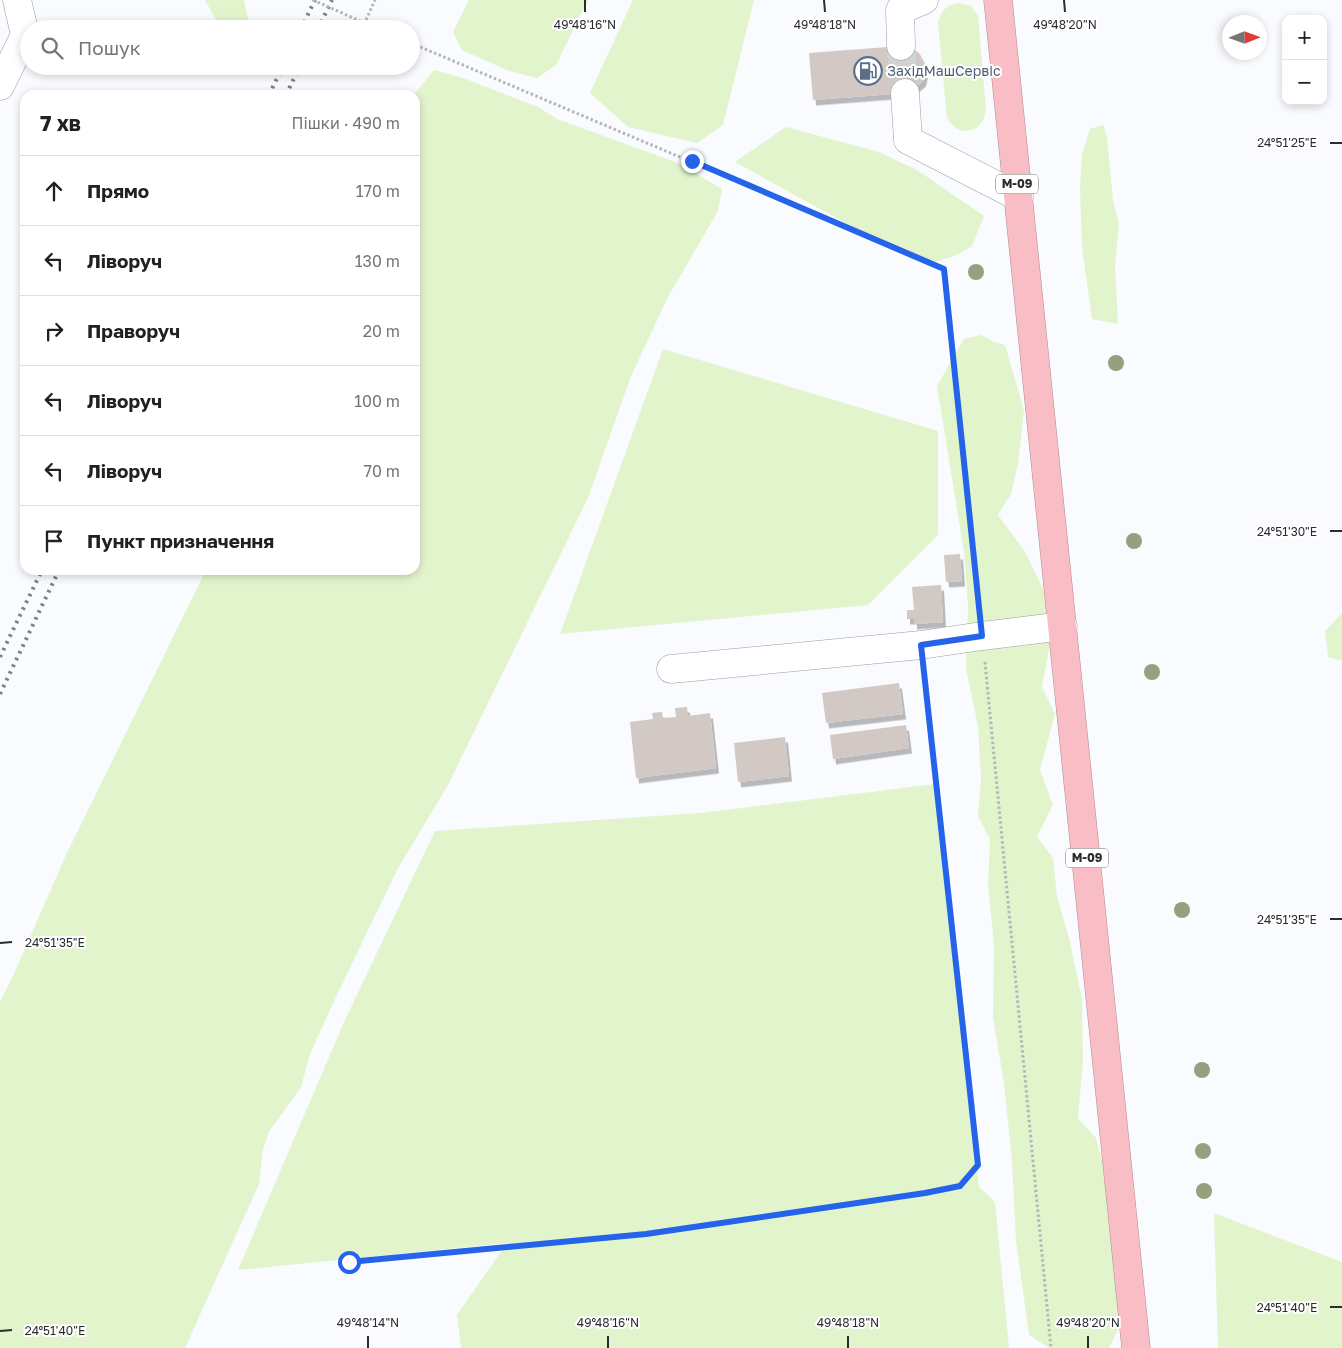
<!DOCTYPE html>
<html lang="uk">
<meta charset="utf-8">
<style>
:root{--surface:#fff;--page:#f2f2f2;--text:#202124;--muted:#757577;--line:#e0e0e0}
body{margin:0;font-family:"Golos Text",sans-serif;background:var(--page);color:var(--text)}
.controls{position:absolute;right:15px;top:15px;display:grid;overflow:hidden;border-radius:10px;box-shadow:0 2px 8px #0003}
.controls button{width:45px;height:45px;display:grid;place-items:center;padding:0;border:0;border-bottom:1px solid var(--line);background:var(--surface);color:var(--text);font:25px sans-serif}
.compass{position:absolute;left:1222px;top:15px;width:45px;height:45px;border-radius:50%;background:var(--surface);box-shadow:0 2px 8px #0003;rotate:89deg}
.stop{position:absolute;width:15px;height:15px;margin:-11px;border:4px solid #2563eb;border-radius:50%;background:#fff}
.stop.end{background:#2563eb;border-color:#fff;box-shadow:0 1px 5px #0008}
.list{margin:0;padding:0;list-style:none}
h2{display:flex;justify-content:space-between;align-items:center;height:65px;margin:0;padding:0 20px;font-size:21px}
h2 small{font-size:16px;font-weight:400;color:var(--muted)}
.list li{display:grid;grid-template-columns:32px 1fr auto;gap:15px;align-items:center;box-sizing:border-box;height:70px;padding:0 20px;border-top:1px solid var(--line)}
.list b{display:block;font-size:19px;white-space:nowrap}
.list em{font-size:16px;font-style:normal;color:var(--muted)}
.icon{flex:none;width:28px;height:28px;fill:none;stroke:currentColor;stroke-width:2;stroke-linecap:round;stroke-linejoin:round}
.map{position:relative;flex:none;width:1342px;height:1348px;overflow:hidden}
.search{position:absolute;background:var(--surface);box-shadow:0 2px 8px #0003;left:20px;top:20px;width:400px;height:55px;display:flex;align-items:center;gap:12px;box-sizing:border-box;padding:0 18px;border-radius:28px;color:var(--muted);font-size:19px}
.panel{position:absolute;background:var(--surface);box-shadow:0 2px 8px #0003;left:20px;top:90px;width:400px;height:485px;border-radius:15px}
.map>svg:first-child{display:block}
.green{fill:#e2f4cc}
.building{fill:#d2c8c4;filter:url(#shadow)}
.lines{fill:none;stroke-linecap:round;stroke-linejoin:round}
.minor-tunnel{stroke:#d0d2d5;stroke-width:28;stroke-dasharray:28 14;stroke-linecap:butt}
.minor-casing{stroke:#989da5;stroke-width:29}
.highway-casing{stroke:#b18b90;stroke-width:29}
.path{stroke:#b4b6b9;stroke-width:3;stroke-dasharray:2.5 2.5;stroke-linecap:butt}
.minor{stroke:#fff;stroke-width:28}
.highway{stroke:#f9bec5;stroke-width:28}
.rail{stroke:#7d7f82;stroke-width:4;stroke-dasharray:2.5 5;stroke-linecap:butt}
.path-bridge{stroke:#b4b6b9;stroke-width:3;stroke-dasharray:2.5 2.5;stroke-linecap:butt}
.tree{fill:#93a17e}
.route{stroke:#2563eb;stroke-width:6}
.ticks{fill:none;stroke:#2a2c2f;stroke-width:2}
.labels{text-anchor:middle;stroke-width:4;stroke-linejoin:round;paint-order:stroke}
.shield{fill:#fff;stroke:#6a6b6d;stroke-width:1}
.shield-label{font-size:12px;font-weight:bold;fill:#2a2c2f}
.service-label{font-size:14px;fill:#4e5e75;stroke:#fff;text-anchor:start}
.ticks-label{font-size:12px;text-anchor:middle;fill:#2a2c2f;stroke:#fff;stroke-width:4;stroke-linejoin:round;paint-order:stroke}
</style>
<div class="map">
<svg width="1342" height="1348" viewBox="0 0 1342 1348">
<defs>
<filter id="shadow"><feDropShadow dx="3" dy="5.5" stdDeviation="0" flood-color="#0004"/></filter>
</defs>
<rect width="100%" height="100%" fill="#f9fbff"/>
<path class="green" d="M205,0H244L249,23L221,29Z
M469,0H588L556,65L537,78L509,71L462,50L453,32Z
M633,0H754L723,125L697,143L628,127L590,93Z
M958,3L971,6L978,16L986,110C983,133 959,139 947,118L938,24C940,11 946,5 958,3Z
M434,70L463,78L538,107L557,119L678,163L722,189L718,211L668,297L631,376L588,498L448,785L397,870L335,999L310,1054L301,1087L269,1132L263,1149L259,1184L185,1348H0V1002L12,978L66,855L206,570H415L414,95Z
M1103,125L1107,136L1113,200L1119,224L1115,266L1118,324L1092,319L1082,247L1080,189L1082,154L1090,129Z
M786,127L879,152L917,170L984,216L972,246L957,255L935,262L858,230L735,162Z
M981,335L995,342L1005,345L1024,410L1018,464L1011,494L998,515L1026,553L1046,596L1052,633L1042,687L1055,714L1040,770L1053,805L1037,837L1053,858L1057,896L1070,942L1082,1000L1083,1061L1078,1118L1096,1138L1104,1167L1111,1240L1118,1282V1330L1109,1348H1049L1029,1335L1016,1241L1012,1161L1004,1083L993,1017L994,944L988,886L990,839L978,816L981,778L978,726L966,669L968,606L964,552L937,386L964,339Z
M663,349L938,431V535L868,605L560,634Z
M1342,613V661L1328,657L1325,631Z
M935,784L979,1187L995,1202L1009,1348H461L457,1315L507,1243L238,1270L344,1022L435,831L701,813Z
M1214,1213L1342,1262V1348H1218Z"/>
<path class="building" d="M901,46L915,50L920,54L926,67L923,81L912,90L905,93L813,100L809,53Z
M960,554L962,581L946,582L944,555Z
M941,585L943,622L914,624V619H907V610H914L912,587Z
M899,683L903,714L826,723L822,693Z
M687,707L688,716L710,713L716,768L636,778L630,722L653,719L652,713L662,712L663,718L676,717L675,708Z
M906,725L909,748L833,759L830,735Z
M785,737L789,776L738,782L734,743Z"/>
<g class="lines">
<path class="minor-tunnel" d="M901,46L905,93"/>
<defs>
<path id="minor" d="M901,46L900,10L924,0
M0,86L25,35L17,0
M905,93L908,140L1019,197
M671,669L921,645L982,636L1063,626"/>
<path id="highway" d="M998,0L1136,1348"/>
</defs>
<use href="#minor" class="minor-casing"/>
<use href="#highway" class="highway-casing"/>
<path class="path" d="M362,29L375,0
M411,43L944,269L979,611
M985,662L1051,1348
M349,1262L647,1234L925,1193L960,1186L978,1165L924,671"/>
<use href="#minor" class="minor"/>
<use href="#highway" class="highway"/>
<path class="rail" d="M301,29L315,0
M318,29L332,0
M269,95L283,66
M286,95L300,66
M0,657L42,570
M0,694L59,570"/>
<path class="path-bridge" d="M313,0L378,29"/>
</g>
<g class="tree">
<circle cx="976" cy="272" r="8"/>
<circle cx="1116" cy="363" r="8"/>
<circle cx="1134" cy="541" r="8"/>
<circle cx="1152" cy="672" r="8"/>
<circle cx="1182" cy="910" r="8"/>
<circle cx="1202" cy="1070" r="8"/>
<circle cx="1203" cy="1151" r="8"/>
<circle cx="1204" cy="1191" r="8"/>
</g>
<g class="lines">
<path class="route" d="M349,1262L646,1234L925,1193L960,1186L978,1165L921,645L982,636L944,269L692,161"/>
</g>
<path class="ticks" d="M585,0V12M824,0L825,12M1064,0L1065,12M1330,143H1342M1330,531H1342M1330,919H1342M0,943L12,942M1330,1307H1342M0,1331L12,1330M368,1336V1348M608,1336V1348M848,1336V1348M1088,1336V1348"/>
<defs>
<symbol id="fuel-ring" viewBox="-11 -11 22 22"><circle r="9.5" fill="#fff" stroke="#5c6f8a" stroke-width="1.5"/><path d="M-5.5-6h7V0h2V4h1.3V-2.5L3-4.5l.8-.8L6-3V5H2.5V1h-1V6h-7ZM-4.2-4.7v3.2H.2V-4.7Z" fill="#5c6f8a"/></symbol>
</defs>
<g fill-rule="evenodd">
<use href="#fuel-ring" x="852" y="55" width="32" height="32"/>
</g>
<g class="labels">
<g class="shield">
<rect x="996" y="174.5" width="42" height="19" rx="4"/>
<rect x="1066" y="848.5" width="42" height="19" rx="4"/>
</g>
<g class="shield-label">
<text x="1017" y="188">М-09</text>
<text x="1087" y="862">М-09</text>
</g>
<g class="service-label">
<text x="887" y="76">ЗахідМашСервіс</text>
</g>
</g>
<g class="ticks-label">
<text x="585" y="29">49°48'16"N</text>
<text x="825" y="29">49°48'18"N</text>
<text x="1065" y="29">49°48'20"N</text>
<text x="1287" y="147">24°51'25"E</text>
<text x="1287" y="536">24°51'30"E</text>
<text x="1287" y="924">24°51'35"E</text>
<text x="55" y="947">24°51'35"E</text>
<text x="1287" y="1312">24°51'40"E</text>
<text x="368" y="1327">49°48'14"N</text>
<text x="608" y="1327">49°48'16"N</text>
<text x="848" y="1327">49°48'18"N</text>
<text x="1088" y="1327">49°48'20"N</text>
<text x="55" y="1335">24°51'40"E</text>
</g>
</svg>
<div class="controls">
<button>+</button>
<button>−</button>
</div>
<svg class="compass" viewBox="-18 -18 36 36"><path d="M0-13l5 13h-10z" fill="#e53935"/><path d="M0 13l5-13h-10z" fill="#757577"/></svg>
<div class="stop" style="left:349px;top:1262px"></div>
<div class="stop end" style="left:692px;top:161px"></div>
<div class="search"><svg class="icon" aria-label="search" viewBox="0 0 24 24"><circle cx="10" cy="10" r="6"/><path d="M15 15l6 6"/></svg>Пошук</div>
<section class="panel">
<h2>7 хв<small>Пішки · 490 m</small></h2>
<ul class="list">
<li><svg class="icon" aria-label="ahead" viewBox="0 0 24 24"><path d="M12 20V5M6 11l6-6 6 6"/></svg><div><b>Прямо</b></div><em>170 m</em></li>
<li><svg class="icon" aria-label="left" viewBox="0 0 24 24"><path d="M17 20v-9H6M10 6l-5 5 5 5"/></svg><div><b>Ліворуч</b></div><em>130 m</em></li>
<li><svg class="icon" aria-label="right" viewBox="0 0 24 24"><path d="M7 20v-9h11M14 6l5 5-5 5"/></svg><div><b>Праворуч</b></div><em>20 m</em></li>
<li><svg class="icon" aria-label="left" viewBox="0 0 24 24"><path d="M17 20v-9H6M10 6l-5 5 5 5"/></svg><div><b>Ліворуч</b></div><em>100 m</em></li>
<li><svg class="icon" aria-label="left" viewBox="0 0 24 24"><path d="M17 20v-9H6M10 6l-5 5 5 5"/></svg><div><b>Ліворуч</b></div><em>70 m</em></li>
<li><svg class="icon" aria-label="arrive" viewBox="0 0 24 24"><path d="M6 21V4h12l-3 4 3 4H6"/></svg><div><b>Пункт призначення</b></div></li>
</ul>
</section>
</div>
